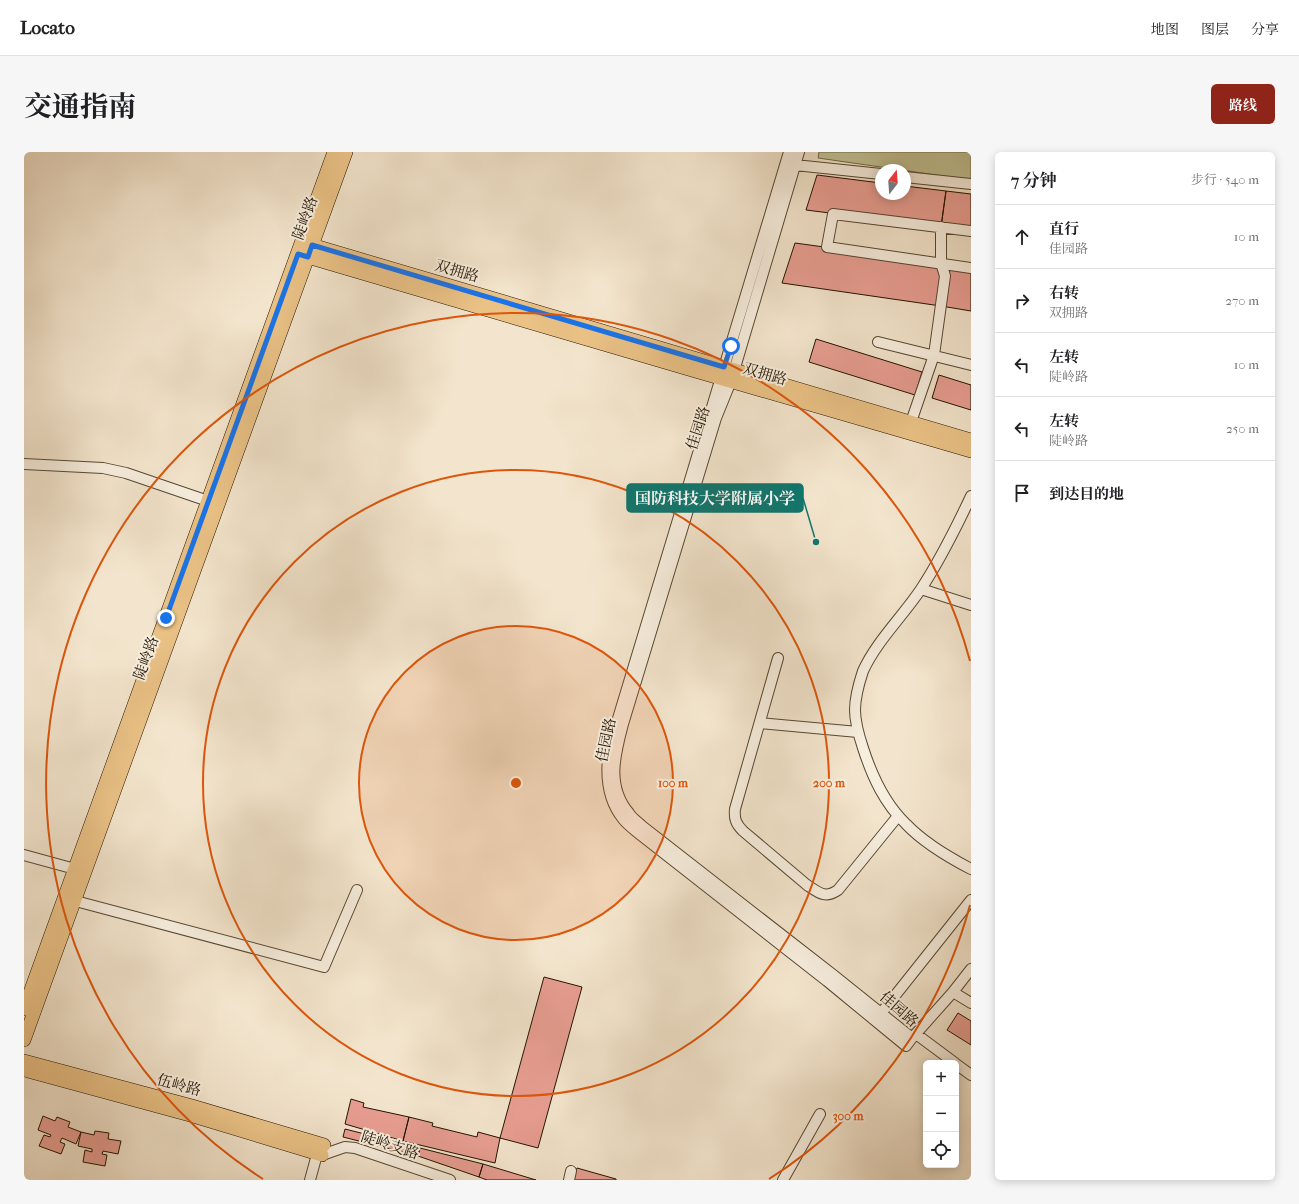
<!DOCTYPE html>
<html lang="zh">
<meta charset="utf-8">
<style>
:root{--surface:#fff;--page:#f6f6f6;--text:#202124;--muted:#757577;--line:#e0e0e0;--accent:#8f2418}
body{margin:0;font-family:"IM FELL French Canon","Noto Serif SC",serif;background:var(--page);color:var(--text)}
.controls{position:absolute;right:12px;bottom:12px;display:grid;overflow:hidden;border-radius:6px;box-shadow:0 2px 10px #0003}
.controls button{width:36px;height:36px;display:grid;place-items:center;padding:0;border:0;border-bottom:1px solid var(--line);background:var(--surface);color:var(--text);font:20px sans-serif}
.compass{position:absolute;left:851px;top:12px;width:36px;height:36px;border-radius:50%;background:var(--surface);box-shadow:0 2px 10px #0003;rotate:17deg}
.stop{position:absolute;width:12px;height:12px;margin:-9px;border:3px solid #1a73e8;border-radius:50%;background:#fff}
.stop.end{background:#1a73e8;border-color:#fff;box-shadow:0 1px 4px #0008}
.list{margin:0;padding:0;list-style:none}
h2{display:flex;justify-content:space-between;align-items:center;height:52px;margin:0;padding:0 16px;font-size:17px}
h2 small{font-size:13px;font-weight:400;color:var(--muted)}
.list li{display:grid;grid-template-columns:26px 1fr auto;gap:12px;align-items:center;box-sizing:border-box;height:64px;padding:0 16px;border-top:1px solid var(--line)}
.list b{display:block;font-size:15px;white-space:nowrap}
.list p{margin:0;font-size:13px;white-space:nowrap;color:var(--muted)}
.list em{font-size:13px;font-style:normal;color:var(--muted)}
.icon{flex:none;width:22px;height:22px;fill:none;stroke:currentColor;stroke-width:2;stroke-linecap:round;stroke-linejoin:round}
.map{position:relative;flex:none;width:947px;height:1028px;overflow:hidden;border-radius:6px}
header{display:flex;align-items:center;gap:24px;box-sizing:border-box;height:56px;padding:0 20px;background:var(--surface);border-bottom:1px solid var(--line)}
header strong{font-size:19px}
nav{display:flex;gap:22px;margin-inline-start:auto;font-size:14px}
.intro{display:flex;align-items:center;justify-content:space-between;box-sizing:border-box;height:96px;padding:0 24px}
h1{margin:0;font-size:28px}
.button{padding:10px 18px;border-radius:6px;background:var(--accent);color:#fff;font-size:14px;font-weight:700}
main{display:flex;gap:24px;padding:0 24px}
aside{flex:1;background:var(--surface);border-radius:6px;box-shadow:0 2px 10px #0003}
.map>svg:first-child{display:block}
.green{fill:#c2c294;stroke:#726b4a}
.building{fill:#e89e92;stroke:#231400}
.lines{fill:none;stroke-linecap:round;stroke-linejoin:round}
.minor-casing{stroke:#574833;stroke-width:12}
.major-casing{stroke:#231400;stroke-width:14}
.minor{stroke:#f7eede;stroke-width:10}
.major{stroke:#eac286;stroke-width:13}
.route{stroke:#1a73e8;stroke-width:5}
.ring{fill:none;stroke:#de560b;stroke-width:2}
.labels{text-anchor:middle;stroke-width:4;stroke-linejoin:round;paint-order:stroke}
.street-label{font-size:15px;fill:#231400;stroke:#f7eede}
.centre{fill:#de560b;stroke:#f7eede;stroke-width:2}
.ring-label{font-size:12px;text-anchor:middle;font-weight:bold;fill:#de560b;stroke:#f7eede;stroke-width:4;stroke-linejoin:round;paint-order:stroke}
.leader{fill:none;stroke:#0f766e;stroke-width:1.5}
.callout-dot{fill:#0f766e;stroke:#f7eede;stroke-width:1.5}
.callout{fill:#0f766e;stroke:#0f766e;stroke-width:1.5}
.callout-label{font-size:16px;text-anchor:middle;font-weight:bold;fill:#fff}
</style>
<header>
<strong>Locato</strong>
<nav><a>地图</a><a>图层</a><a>分享</a></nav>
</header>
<div class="intro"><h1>交通指南</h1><a class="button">路线</a></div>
<main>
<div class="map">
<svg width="947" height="1028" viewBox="0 0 947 1028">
<rect width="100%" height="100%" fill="#f3e5cd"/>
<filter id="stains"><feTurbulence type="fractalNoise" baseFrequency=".005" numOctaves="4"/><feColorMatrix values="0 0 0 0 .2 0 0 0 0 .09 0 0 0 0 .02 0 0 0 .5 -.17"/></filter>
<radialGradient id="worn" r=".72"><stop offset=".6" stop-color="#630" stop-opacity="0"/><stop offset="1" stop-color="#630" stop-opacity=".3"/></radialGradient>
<path class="green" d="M795,0H947V28L794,6Z"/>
<path class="building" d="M793,23L857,31V42H881V34L922,39L917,75L782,58Z
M922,39L947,42V79L917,75Z
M771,91L917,111V154L758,131Z
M917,111L947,116V159L917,154Z
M792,187L898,220L891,243L785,210Z
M915,223L947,233V258L908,246Z
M520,825L558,835L514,996L476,986Z
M934,861L947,869V893L923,878Z
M327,947L340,951L339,955L385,965L379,989L321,972Z
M19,964L31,969L33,965L46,970L44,975L57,980L52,992L38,986L36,990L41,992L37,1002L15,994L20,983L26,985L27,983L14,978Z
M385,965L409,971L408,974L453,985L454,980L476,986L471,1011L379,989Z
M321,977L396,996L394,1004L319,985Z
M71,979L85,981L84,987L97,989L94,1002L79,999L78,1002L83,1003L81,1014L59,1010L61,998L68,1000V997L54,994L57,980L70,983Z
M396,996L459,1012L455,1025L394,1004Z
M459,1012L512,1028H463L455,1025Z
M553,1016L592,1027V1028H549Z"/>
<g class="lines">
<defs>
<path id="minor" d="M765,0L586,593C581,619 582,646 599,667C603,672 608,676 613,680L803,829L882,894L888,886L808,822L618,674C614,670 608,666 605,661C582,634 591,602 599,572L692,266L707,229L775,0
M771,13L857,22
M881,25L947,32
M947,79L809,62L803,95L947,116
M854,190L947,213
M887,270L910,203L921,124L917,111V75
M0,312L79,316L102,321L184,349
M947,344C932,376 916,408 897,437C879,464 852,490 839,519C835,531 831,546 831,558C831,571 835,584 839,596C848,624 860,651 882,672C900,691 924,705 947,717
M897,437L947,453
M754,506L711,657C710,667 712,672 719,679L783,733C795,741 801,747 814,738L874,664
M736,571L834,580
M0,703L51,717
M44,747L300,815L333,738
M929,840L947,851
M854,865L947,748
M892,882L931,911
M888,886L929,840L947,817
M932,912L947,923
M298,1003L321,995L331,996L426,1028
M286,1028L295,995
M545,1028L547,1019
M759,1028L796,962"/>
<path id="major" d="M281,91L947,288
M277,103L668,218L947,299
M0,857L310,0
M0,888L322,0
M0,909L168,954L300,993
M4,919L166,963L298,1003"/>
</defs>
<use href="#minor" class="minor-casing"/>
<use href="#major" class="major-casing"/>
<use href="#minor" class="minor"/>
<use href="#major" class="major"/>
</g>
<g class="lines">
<path class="route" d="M142,466L274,102L284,105L288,93L700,215L707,194"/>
</g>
<circle cx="492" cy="631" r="157" fill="#de560b" fill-opacity=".12"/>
<g class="ring">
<circle cx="492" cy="631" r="157"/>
<circle cx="492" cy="631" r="313"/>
<path d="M946 753A470 470 0 0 1 745 1027M239 1027A470 470 0 1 1 946 509"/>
</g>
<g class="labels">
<g class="street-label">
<text transform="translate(281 66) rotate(-70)" y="5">陡岭路</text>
<text transform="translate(433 119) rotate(16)" y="5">双拥路</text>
<text transform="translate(741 222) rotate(16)" y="5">双拥路</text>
<text transform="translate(674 276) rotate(-72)" y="5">佳园路</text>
<text transform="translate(122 506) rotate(-70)" y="5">陡岭路</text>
<text transform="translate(582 588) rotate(-78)" y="5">佳园路</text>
<text transform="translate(875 857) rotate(41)" y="5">佳园路</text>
<text transform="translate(155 933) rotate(15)" y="5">伍岭路</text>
<text transform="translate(366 993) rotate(18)" y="5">陡岭支路</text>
</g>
</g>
<circle cx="492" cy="631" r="6" class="centre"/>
<g class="ring-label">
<text x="649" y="635">100 m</text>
<text x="805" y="635">200 m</text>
<text x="824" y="968">300 m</text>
</g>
<path class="leader" d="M792 390L779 346"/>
<circle class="callout-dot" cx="792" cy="390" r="4"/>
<rect class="callout" x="603" y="332" width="176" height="28" rx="4"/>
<g class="callout-label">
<text x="691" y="352">国防科技大学附属小学</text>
</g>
<rect width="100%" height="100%" filter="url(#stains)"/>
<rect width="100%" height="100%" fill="url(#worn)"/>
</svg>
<div class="controls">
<button>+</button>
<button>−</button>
<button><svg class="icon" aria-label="locate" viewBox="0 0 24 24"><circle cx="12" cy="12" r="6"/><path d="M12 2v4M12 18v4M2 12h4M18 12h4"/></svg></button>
</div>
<svg class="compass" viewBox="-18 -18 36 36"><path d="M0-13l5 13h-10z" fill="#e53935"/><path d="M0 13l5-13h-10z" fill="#757577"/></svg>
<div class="stop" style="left:707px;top:194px"></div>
<div class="stop end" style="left:142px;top:466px"></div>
</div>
<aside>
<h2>7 分钟<small>步行 · 540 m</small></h2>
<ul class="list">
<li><svg class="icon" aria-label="ahead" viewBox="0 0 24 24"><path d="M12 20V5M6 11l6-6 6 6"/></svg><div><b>直行</b><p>佳园路</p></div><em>10 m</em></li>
<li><svg class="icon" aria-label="right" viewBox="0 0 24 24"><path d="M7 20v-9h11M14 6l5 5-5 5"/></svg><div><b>右转</b><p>双拥路</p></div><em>270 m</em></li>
<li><svg class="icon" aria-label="left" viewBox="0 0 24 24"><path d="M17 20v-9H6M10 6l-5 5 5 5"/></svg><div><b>左转</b><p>陡岭路</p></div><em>10 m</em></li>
<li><svg class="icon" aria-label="left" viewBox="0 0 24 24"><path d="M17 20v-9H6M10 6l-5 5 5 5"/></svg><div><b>左转</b><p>陡岭路</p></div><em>250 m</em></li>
<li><svg class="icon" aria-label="arrive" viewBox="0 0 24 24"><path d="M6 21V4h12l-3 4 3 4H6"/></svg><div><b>到达目的地</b></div></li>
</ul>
</aside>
</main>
